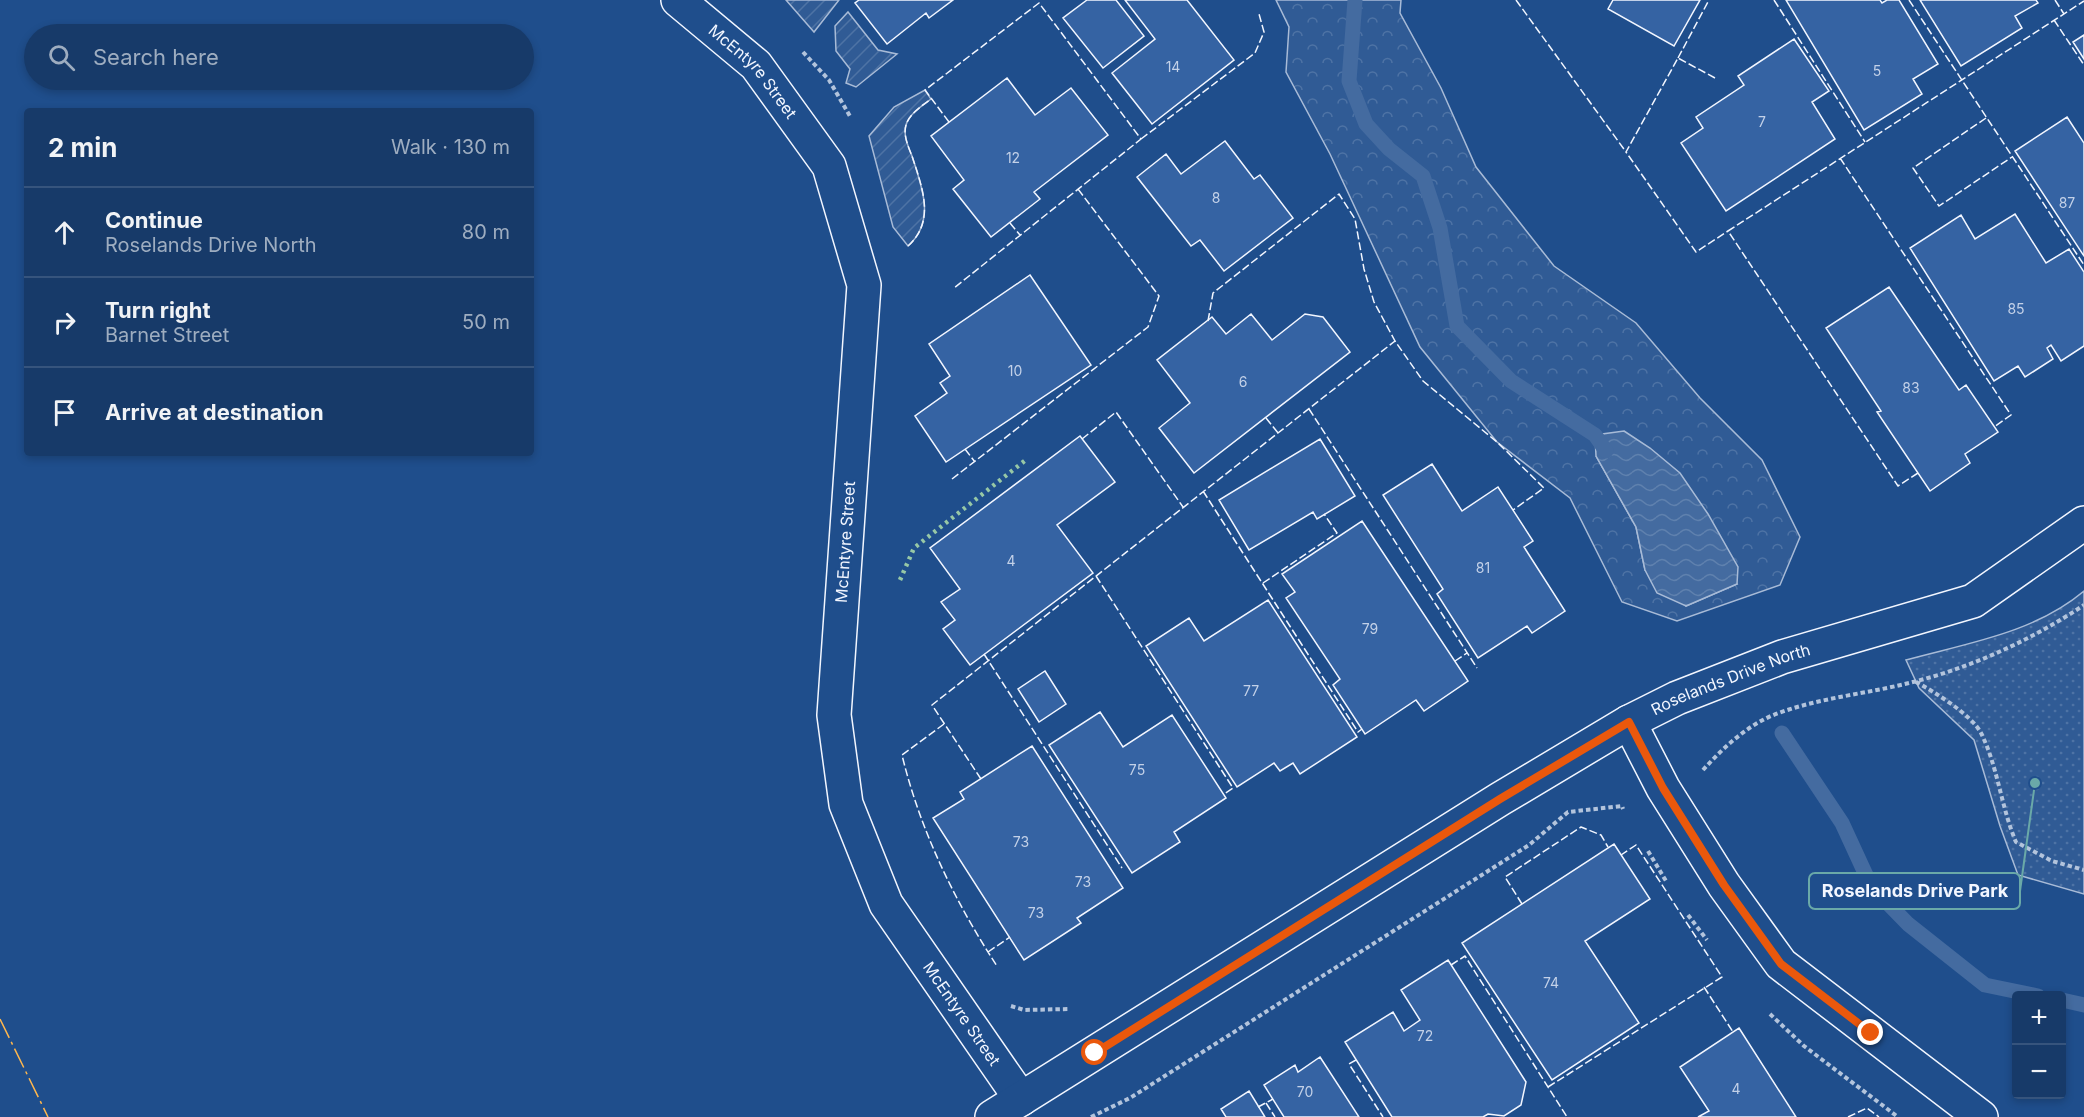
<!DOCTYPE html>
<meta charset="utf-8">
<style>
:root{--surface:#173a69;--page:#244571;--text:#f1f3f6;--muted:#9eadc0;--line:#36547d}
body{margin:0;font-family:Inter,sans-serif;background:var(--page);color:var(--text)}
.controls{position:absolute;right:18px;bottom:18px;display:grid;overflow:hidden;border-radius:6px;box-shadow:0 3px 9px #0003}
.controls button{width:54px;height:54px;display:grid;place-items:center;padding:0;border:0;border-bottom:2px solid var(--line);background:var(--surface);color:var(--text);font:30px sans-serif}
.stop{position:absolute;width:18px;height:18px;margin:-14px;border:4px solid #ea580c;border-radius:50%;background:#fff}
.stop.end{background:#ea580c;border-color:#fff;box-shadow:0 2px 6px #0008}
.list{margin:0;padding:0;list-style:none}
h2{display:flex;justify-content:space-between;align-items:center;height:78px;margin:0;padding:0 24px;font-size:26px}
h2 small{font-size:20px;font-weight:400;color:var(--muted)}
.list li{display:grid;grid-template-columns:39px 1fr auto;gap:18px;align-items:center;box-sizing:border-box;height:90px;padding:0 24px;border-top:2px solid var(--line)}
.list b{display:block;font-size:22px;white-space:nowrap}
.list p{margin:0;font-size:20px;white-space:nowrap;color:var(--muted)}
.list em{font-size:20px;font-style:normal;color:var(--muted)}
.icon{flex:none;width:33px;height:33px;fill:none;stroke:currentColor;stroke-width:2;stroke-linecap:round;stroke-linejoin:round}
.map{position:relative;flex:none;width:2084px;height:1117px;overflow:hidden}
.search{position:absolute;background:var(--surface);box-shadow:0 3px 9px #0003;left:24px;top:24px;width:510px;height:66px;display:flex;align-items:center;gap:15px;box-sizing:border-box;padding:0 21px;border-radius:33px;color:var(--muted);font-size:22px}
.panel{position:absolute;background:var(--surface);box-shadow:0 3px 9px #0003;left:24px;top:108px;width:510px;height:348px;border-radius:6px}
.map>svg:first-child{display:block}
.forest{fill:url(#forest-crowns);stroke:#a8bbd7;stroke-width:1.5;fill-rule:evenodd}
.park{fill:url(#park-dots);stroke:#a8bbd7;stroke-width:1.5}
.garden{fill:url(#garden-furrows);stroke:#a8bbd7;stroke-width:1.5}
.water{fill:url(#water-waves);stroke:#a8bbd7;stroke-width:1.5}
.lines{fill:none;stroke-linecap:round;stroke-linejoin:round}
.stream{stroke:#446ba0;stroke-width:15}
.building{fill:#3563a3;stroke:#f2f6ff;stroke-width:1.5}
.minor-casing{stroke:#f2f6ff;stroke-width:36}
.path{stroke:#b3c4dc;stroke-width:4;stroke-dasharray:4.5 3;stroke-linecap:butt}
.minor{stroke:#1f4e8c;stroke-width:33}
.hedge{stroke:#97c8a6;stroke-width:4.5;stroke-dasharray:3 4.5;stroke-linecap:butt}
.fence{stroke:#f2f6ff;stroke-width:1.5;stroke-dasharray:8 3;stroke-linecap:butt}
.power{stroke:#ffb74d;stroke-width:1.5;stroke-dasharray:21 4.5 3 4.5;stroke-linecap:butt}
.route{stroke:#ea580c;stroke-width:8}
.labels{text-anchor:middle;stroke-width:4.5;stroke-linejoin:round;paint-order:stroke}
.number-label{font-size:14px;fill:#c3d1e8}
.street-label{font-size:16px;fill:#f2f6ff;stroke:#1f4e8c}
.leader{fill:none;stroke:#6aa9a8;stroke-width:2}
.callout-dot{fill:#6aa9a8;stroke:#1f4e8c;stroke-width:2}
.callout{fill:#1f4e8c;stroke:#6aa9a8;stroke-width:2}
.callout-label{font-size:18px;text-anchor:middle;font-weight:bold;fill:#f2f6ff}
</style>
<div class="map">
<svg width="2084" height="1117" viewBox="0 0 2084 1117">
<defs>
<pattern id="forest-crowns" width="20" height="18" patternUnits="userSpaceOnUse" patternTransform="scale(1.5)"><rect width="20" height="18" fill="#305b95"/><path d="M2 6a3 3 0 1 1 6 0M12 15a3 3 0 1 1 6 0" fill="none" stroke="#4e73a5"/></pattern>
<pattern id="park-dots" width="8" height="8" patternUnits="userSpaceOnUse" patternTransform="scale(1.5)"><rect width="8" height="8" fill="#305b95"/><path d="M2 2h.1M6 6h.1" fill="none" stroke="#4e73a5" stroke-width="1.8" stroke-linecap="round"/></pattern>
<pattern id="garden-furrows" width="10" height="10" patternUnits="userSpaceOnUse" patternTransform="scale(1.5)"><rect width="10" height="10" fill="#305b95"/><path d="M-1 1l2-2M0 10L10 0M9 11l2-2" fill="none" stroke="#4e73a5"/></pattern>
<pattern id="water-waves" width="16" height="10" patternUnits="userSpaceOnUse" patternTransform="scale(1.5)"><rect width="16" height="10" fill="#446ba0"/><path d="M0 5q4-4 8 0t8 0" fill="none" stroke="#5f81ae"/></pattern>
</defs>
<rect width="100%" height="100%" fill="#1f4e8c"/>
<path class="forest" d="M1276,0H1401L1400,13L1441,88L1476,167L1554,266L1636,323L1700,398L1762,460L1800,537L1780,585L1677,621L1622,602L1570,498L1497,442L1420,347L1330,154L1286,72L1289,27ZM1596,456L1737,584L1686,606L1645,570L1636,527Z"/>
<path class="park" d="M2084,591V894L2018,875L2000,826L1974,740L1919,688L1906,660C1968,643 2034,633 2084,591Z"/>
<path class="garden" d="M786,0H839L814,32Z
M848,12L878,50L897,54L856,87L846,83L850,69L836,51L835,26Z
M925,90L931,99C923,105 909,114 906,125C903,135 908,146 912,156C922,187 936,221 908,246L893,227L869,136L894,107Z"/>
<path class="water" d="M1624,431L1650,448L1680,473L1708,514L1738,567L1737,584L1686,606L1657,593L1645,570L1636,527L1596,456L1595,435Z"/>
<g class="lines">
<path class="stream" d="M1355,0L1349,81L1366,124L1389,149L1423,176L1440,228L1457,326L1511,381L1595,435L1606,451
M1782,733L1842,823L1871,886L1908,924L1985,985L2038,996
M2062,1000L2084,1005"/>
</g>
<path class="building" d="M859,0H953L929,18L926,13L887,44L855,3Z
M1087,0H1116L1144,36L1103,68L1063,18Z
M1125,0H1187L1234,60L1152,124L1112,73L1155,39Z
M1613,0H1700L1674,46L1608,9Z
M1786,0H1880L1882,3L1887,0H1899L1938,64L1913,79L1922,94L1864,130Z
M1920,0H2036L2038,3L2015,16L2022,28L1961,66Z
M2084,35V59L2073,42Z
M1794,39L1829,91L1812,102L1835,139L1726,211L1681,143L1703,128L1696,117L1744,85L1738,76Z
M1007,78L1035,115L1071,88L1108,135L1034,192L1040,199L991,237L953,189L964,180L931,136Z
M2067,117L2084,143V256L2015,151Z
M1225,141L1254,179L1260,175L1293,218L1224,271L1200,240L1191,246L1137,177L1166,154L1181,174Z
M2015,214L2046,263L2069,249L2084,272V346L2061,361L2051,345L2047,348L2053,359L2025,377L2018,366L1994,381L1910,248L1961,215L1975,239Z
M1030,275L1091,365L946,462L915,416L947,393L940,383L950,376L929,344Z
M1889,287L1959,390L1966,385L1998,432L1965,454L1970,463L1930,491L1877,412L1881,411L1826,328Z
M1251,314L1272,340L1305,314L1323,317L1350,352L1194,473L1159,428L1190,403L1157,360L1212,317L1226,334Z
M1080,436L1115,482L1057,525L1093,573L970,665L943,629L955,620L941,602L960,589L930,548Z
M1320,439L1355,496L1317,519L1313,512L1249,550L1219,500Z
M1432,464L1462,511L1498,487L1533,541L1524,547L1565,611L1532,633L1527,626L1478,658L1437,594L1443,589L1383,495Z
M1362,521L1468,681L1424,711L1416,700L1365,734L1333,685L1340,679L1286,598L1295,592L1282,574Z
M1268,600L1357,737L1300,774L1293,763L1280,771L1274,763L1237,787L1146,646L1189,618L1204,641Z
M1045,671L1066,704L1039,722L1018,689Z
M1100,712L1123,747L1172,715L1226,798L1174,832L1180,842L1132,873L1049,745Z
M1032,746L1123,888L1077,918L1081,923L1024,960L933,818L964,799L960,792Z
M1614,844L1650,899L1585,941L1639,1023L1552,1080L1462,943Z
M1448,960L1526,1082L1521,1105L1504,1116L1488,1114L1483,1117H1392L1345,1042L1393,1012L1404,1031L1420,1020L1401,990Z
M1739,1028L1796,1117H1698L1709,1111L1680,1067Z
M1320,1057L1359,1117H1284L1264,1085L1295,1065L1298,1072Z
M1249,1091L1265,1117H1226L1221,1109Z"/>
<g class="lines">
<defs>
<g id="minor">
<path id="s1" d="M678,0L756,65L829,166L864,285L834,715L846,804L886,904L1021,1099"/>
<path d="M1629,722L1663,788L1724,885L1781,964L1981,1117"/>
<path id="s2" d="M992,1117L1500,799L1629,722L1677,698L1782,657L1973,601L2084,523"/>
</g>
</defs>
<use href="#minor" class="minor-casing"/>
<path class="path" d="M803,52L829,80L851,118
M1916,682C1933,691 1972,715 1981,733C1998,767 2001,807 2016,842L2052,861L2084,870
M1703,770C1722,749 1744,728 1771,716C1815,698 1867,694 1913,682C1973,667 2033,639 2084,605
M1648,851L1666,881
M1688,915L1707,940
M1011,1006L1024,1010L1069,1009
M1770,1014L1804,1046L1898,1117
M1091,1117L1130,1098L1529,845L1568,812L1622,806L1623,809"/>
<use href="#minor" class="minor"/>
<path class="hedge" d="M900,580L914,548L1027,459"/>
<path class="fence" d="M1516,0L1626,152
M1774,0L1865,142
M1909,0L2084,265
M2055,0L2064,14
M2054,20L2084,65
M1678,58L1709,0
M1715,78L1678,58L1626,152L1696,252L1728,231
M1986,118L1913,168L1939,206L2012,157
M949,122L925,90L1039,3L1141,139L954,288
M1141,139L1255,53L1264,32L1259,14
M1840,158L2011,415L1994,427
M1010,223L1020,235
M908,246C936,221 922,187 912,156C908,146 903,135 906,125C909,114 923,105 931,99
M1208,321L1213,293L1339,194L1355,219L1364,269L1374,302L1395,341L1423,381L1497,442L1544,488L1513,510
M1309,409L1477,668
M1266,418L1278,433
M1082,439L1116,412L1183,507
M965,449L975,462
M1918,473L1898,486L1728,231L2084,1
M952,479L1148,327L1159,296L1078,189
M1203,491L1358,732L1362,729
M1096,576L1233,788L1224,794
M1263,583L1337,533L1324,514
M984,654L1122,868
M1455,661L1467,653
M944,724L902,755C920,830 955,902 997,966
M981,779L932,705L1395,341
M1522,904L1505,877L1581,827L1601,835L1608,847
M988,952L1010,937
M1451,965L1465,956L1567,1117
M1704,987L1733,1032
M1356,1060L1349,1064L1383,1117
M1548,1087L1722,977L1636,845L1621,855
M1266,1103L1275,1117
M1258,1107L1273,1099
M1848,1117L1867,1108L1879,1117"/>
<path class="power" d="M0,1019L48,1117"/>
</g>
<g class="lines">
<path class="route" d="M1095,1053L1500,799L1629,722L1663,788L1724,885L1781,964L1871,1033"/>
</g>
<g class="labels">
<g class="number-label">
<text x="1173" y="72">14</text>
<text x="1877" y="76">5</text>
<text x="1762" y="127">7</text>
<text x="1013" y="163">12</text>
<text x="1216" y="203">8</text>
<text x="2067" y="208">87</text>
<text x="2016" y="314">85</text>
<text x="1015" y="376">10</text>
<text x="1243" y="387">6</text>
<text x="1911" y="393">83</text>
<text x="1011" y="566">4</text>
<text x="1483" y="573">81</text>
<text x="1370" y="634">79</text>
<text x="1251" y="696">77</text>
<text x="1137" y="775">75</text>
<text x="1021" y="847">73</text>
<text x="1083" y="887">73</text>
<text x="1036" y="918">73</text>
<text x="1551" y="988">74</text>
<text x="1425" y="1041">72</text>
<text x="1736" y="1094">4</text>
<text x="1305" y="1097">70</text>
</g>
<g class="street-label">
<text dy="6" stroke="none"><textPath href="#s1" startOffset="104">McEntyre Street</textPath></text>
<text transform="translate(845 542) rotate(-86)" y="6">McEntyre Street</text>
<text dy="6" stroke="none"><textPath href="#s2" startOffset="860">Roselands Drive North</textPath></text>
<text dy="6" stroke="none"><textPath href="#s1" startOffset="1112">McEntyre Street</textPath></text>
</g>
</g>
<path class="leader" d="M2035 783L2020 891"/>
<circle class="callout-dot" cx="2035" cy="783" r="6"/>
<rect class="callout" x="1809" y="873" width="211" height="36" rx="6"/>
<g class="callout-label">
<text x="1915" y="897">Roselands Drive Park</text>
</g>
</svg>
<div class="controls">
<button>+</button>
<button>−</button>
</div>
<div class="stop" style="left:1095px;top:1053px"></div>
<div class="stop end" style="left:1871px;top:1033px"></div>
<div class="search"><svg class="icon" aria-label="search" viewBox="0 0 24 24"><circle cx="10" cy="10" r="6"/><path d="M15 15l6 6"/></svg>Search here</div>
<section class="panel">
<h2>2 min<small>Walk · 130 m</small></h2>
<ul class="list">
<li><svg class="icon" aria-label="ahead" viewBox="0 0 24 24"><path d="M12 20V5M6 11l6-6 6 6"/></svg><div><b>Continue</b><p>Roselands Drive North</p></div><em>80 m</em></li>
<li><svg class="icon" aria-label="right" viewBox="0 0 24 24"><path d="M7 20v-9h11M14 6l5 5-5 5"/></svg><div><b>Turn right</b><p>Barnet Street</p></div><em>50 m</em></li>
<li><svg class="icon" aria-label="arrive" viewBox="0 0 24 24"><path d="M6 21V4h12l-3 4 3 4H6"/></svg><div><b>Arrive at destination</b></div></li>
</ul>
</section>
</div>
